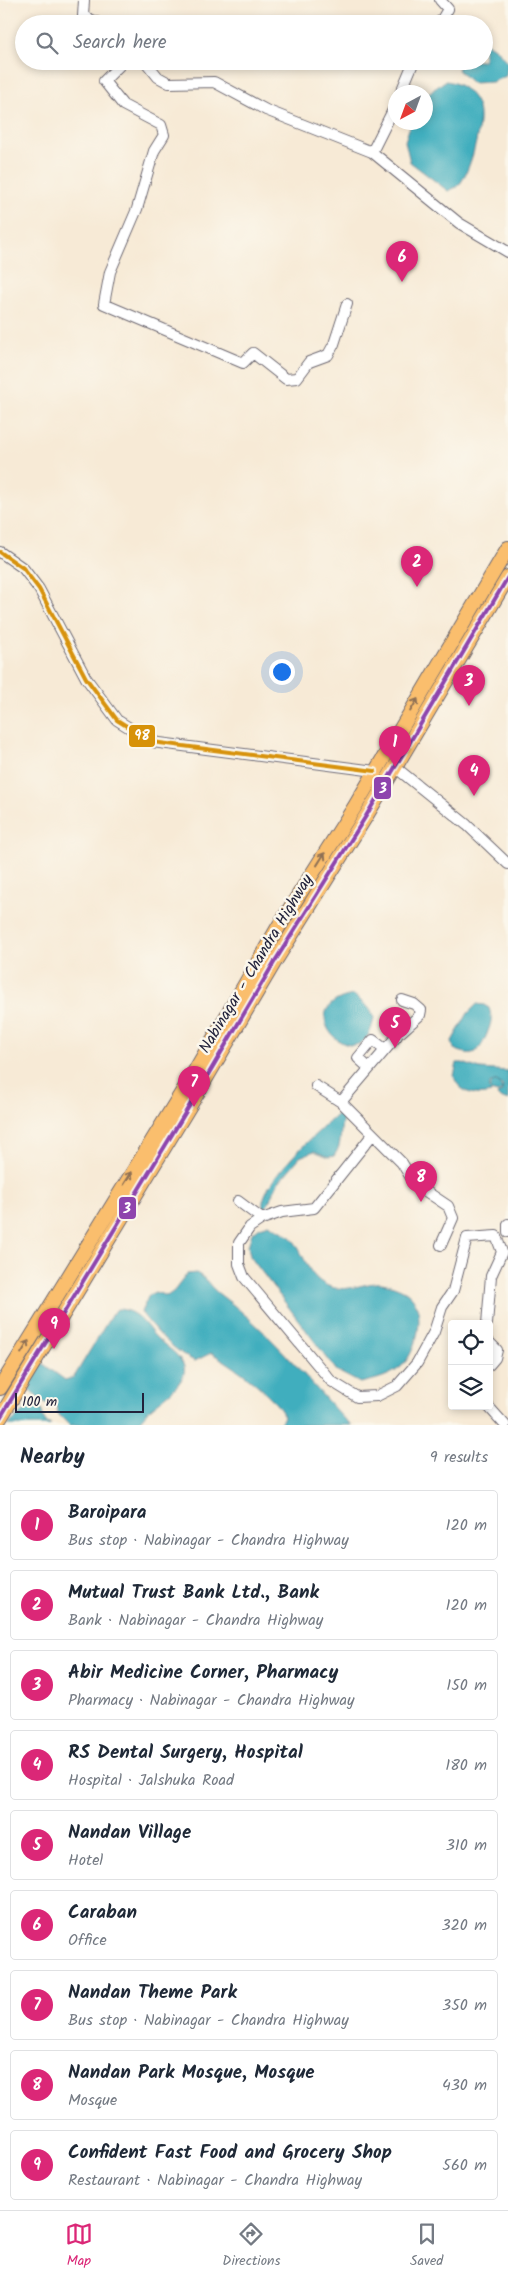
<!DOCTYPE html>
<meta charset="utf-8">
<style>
:root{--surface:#fff;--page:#f2f2f3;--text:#1f2937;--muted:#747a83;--line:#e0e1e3;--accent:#db2777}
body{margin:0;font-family:Kalam,sans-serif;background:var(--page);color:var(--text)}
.controls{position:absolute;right:15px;bottom:15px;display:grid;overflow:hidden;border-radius:5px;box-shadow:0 2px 8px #0003}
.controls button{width:45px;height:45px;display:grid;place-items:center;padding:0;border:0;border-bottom:1px solid var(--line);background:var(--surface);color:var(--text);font:25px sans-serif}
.compass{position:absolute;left:388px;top:85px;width:45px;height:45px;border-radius:50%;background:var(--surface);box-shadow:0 2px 8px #0003;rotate:221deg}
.scale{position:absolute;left:15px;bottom:12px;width:129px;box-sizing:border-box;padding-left:5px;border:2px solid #22223b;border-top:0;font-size:14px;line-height:18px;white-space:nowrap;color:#22223b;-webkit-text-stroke:4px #fbf7ec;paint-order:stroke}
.you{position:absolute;left:281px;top:671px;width:18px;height:18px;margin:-12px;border:4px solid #fff;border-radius:50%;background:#1a73e8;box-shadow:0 0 0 8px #1a73e833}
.badge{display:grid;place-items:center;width:32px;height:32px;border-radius:50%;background:var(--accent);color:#fff;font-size:16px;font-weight:700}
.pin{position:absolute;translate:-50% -41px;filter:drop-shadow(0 1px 2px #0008)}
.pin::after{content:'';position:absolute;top:26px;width:18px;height:15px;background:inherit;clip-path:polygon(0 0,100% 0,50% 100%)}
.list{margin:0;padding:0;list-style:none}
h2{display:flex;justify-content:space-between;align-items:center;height:65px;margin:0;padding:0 20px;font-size:21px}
h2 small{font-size:16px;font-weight:400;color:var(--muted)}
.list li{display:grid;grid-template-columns:32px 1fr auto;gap:15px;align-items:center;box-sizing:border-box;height:70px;margin:0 10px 10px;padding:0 10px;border:1px solid var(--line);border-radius:5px}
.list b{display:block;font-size:19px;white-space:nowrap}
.list p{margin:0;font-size:16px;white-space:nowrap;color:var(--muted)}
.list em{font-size:16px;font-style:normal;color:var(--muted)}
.icon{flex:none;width:28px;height:28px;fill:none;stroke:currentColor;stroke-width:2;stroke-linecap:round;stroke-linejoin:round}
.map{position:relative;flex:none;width:508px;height:1425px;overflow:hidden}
.search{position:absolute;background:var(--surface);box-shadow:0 2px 8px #0003;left:15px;right:15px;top:15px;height:55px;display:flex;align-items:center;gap:12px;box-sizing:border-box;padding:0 18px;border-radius:28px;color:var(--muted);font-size:19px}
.sheet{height:785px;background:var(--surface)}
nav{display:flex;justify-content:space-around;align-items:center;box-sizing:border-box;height:70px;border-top:1px solid var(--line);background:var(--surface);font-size:14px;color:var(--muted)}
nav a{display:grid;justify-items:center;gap:2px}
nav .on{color:var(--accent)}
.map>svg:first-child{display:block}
.water{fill:#40aebe;stroke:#31687c}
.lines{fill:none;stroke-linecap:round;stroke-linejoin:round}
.minor-casing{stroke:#6d6871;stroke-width:12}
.highway-casing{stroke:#6d6871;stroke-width:16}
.minor{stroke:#fff;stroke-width:10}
.highway{stroke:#fabe6d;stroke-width:14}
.bus-1-casing{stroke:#fbf7ec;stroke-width:8}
.bus-2-casing{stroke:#fbf7ec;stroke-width:8}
.bus-1{stroke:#8e44ad;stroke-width:4}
.bus-2{stroke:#d79209;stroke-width:4}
.oneway{stroke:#8e7054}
.labels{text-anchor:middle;stroke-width:5;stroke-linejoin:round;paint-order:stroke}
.street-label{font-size:16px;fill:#22223b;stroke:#fbf7ec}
.line-badge{stroke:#fbf7ec;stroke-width:2}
.badge-label{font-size:14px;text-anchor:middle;font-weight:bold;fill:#fff}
</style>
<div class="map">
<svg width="508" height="1425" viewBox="0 0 508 1425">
<rect width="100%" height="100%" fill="#fbf7ec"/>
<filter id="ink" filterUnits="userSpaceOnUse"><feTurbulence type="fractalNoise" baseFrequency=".02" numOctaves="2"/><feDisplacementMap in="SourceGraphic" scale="10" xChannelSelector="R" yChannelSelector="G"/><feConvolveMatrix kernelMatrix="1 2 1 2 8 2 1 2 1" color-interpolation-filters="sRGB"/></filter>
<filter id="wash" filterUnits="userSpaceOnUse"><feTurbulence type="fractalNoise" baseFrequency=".0096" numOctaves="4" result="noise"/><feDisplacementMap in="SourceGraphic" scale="20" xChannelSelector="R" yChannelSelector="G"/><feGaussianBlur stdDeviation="1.12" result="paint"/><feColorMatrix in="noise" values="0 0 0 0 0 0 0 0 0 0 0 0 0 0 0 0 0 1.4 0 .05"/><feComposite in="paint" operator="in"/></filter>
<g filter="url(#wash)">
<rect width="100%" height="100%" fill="#f7ead6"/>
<path class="water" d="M484,41L497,50L508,63L506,76L492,82L472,83L458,70L460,61H484Z
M445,81C459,82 474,93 478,108C483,124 470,174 458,186C456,188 451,189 448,191L410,162L405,141L411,123L426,122V95Z
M354,995L370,1009L374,1017C364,1087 283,1006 354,995Z
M477,1004L484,1005L489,1008C493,1020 491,1023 487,1034C479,1053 474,1058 454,1049L452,1041L468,1013Z
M457,1063H463L480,1069L508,1071V1101L498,1097L497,1095L502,1092L503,1086L497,1081L492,1082C489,1084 487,1088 490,1090V1086L493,1082H499L502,1090L498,1093L490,1091L491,1093C475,1097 458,1092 454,1076Z
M343,1109L346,1112C337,1127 345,1141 334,1156L329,1157L314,1151L300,1157L278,1183L267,1206L263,1209C257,1183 324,1127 343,1109Z
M269,1224C277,1229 288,1233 294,1241C305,1256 307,1274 324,1284C342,1294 357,1285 375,1283C384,1282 394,1286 401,1289C430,1301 419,1348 402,1366C391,1376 375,1380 360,1383L337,1371L255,1263L250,1256L248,1246L252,1233L260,1227Z
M196,1273C207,1278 209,1286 218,1293C266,1328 303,1374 343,1418L352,1425H280L284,1416C274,1394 232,1364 211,1353L195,1361C177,1354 152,1328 141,1312L149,1295L155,1292L167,1296L174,1291L187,1274Z
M117,1309C134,1309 144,1322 153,1334C162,1345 177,1351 183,1364C191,1381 162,1398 151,1408C146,1413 141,1419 136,1425H69L58,1414L56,1406C44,1404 38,1399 29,1389L30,1383L42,1363L65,1380L74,1377L112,1314Z
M31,1405L41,1409L45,1422L51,1425H8Z"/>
</g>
<g filter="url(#ink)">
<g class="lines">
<defs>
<path id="minor" d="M84,0L83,16L101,24
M439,24L448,9L440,0
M124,61L104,81L123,105L161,125L164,135L154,151L137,209L110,272L104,304L243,363L253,353L286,379L297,378L309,362L328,355L334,344L347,304
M145,61L158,77L169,83L214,82L266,110L372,152L459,223L508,252
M401,92L414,61
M372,152L396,104
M0,552L23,568L39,589L86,678L117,720L152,742L375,771
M395,767L467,825L508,864
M392,1015L388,1023L397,1031
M401,1032L420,1015L421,1010L414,1004L402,1000
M369,1068L358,1058L373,1040L385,1049
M316,1086L341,1102L402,1163L415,1184L448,1206L453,1218L441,1245
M341,1102L397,1036
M373,1134L314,1208L282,1212L262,1219L250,1227L239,1243V1264L244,1277L331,1381L357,1397L377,1396L397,1386L417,1363L434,1332L442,1307L453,1291L467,1238L496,1236L502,1252L491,1276L487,1324
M238,1201L262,1219
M508,1224V1232
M489,1342L497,1350L495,1358L489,1365
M488,1406L505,1425"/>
<path id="highway" d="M0,1388L188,1083L279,926L354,808L508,548
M0,1418L199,1090L275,961L366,816L508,577"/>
</defs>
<use href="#minor" class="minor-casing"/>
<use href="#highway" class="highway-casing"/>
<use href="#minor" class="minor"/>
<use href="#highway" class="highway"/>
<defs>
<path id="bus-1" d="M0,1418L199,1090L275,961L366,816L508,577"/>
<path id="bus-2" d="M0,552L23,568L39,589L86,678L117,720L152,742L375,771"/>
</defs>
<use href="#bus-1" class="bus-1-casing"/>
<use href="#bus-2" class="bus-2-casing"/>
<use href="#bus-1" class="bus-1"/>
<use href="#bus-2" class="bus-2"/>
</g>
<defs><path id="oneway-shaft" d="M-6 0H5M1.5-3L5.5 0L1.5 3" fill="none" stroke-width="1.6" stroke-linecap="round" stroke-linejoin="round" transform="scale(1.25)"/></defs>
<g class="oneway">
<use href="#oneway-shaft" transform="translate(414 705) rotate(-59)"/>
<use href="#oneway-shaft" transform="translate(321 859) rotate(-58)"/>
<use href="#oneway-shaft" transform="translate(128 1178) rotate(-58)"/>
<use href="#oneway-shaft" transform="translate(25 1347) rotate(-59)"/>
</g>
</g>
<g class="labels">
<g class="street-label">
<text transform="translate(255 963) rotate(-59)" y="6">Nabinagar - Chandra Highway</text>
</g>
</g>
<g class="line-badge">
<rect x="128" y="724" width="28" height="24" rx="5" fill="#d79209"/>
<rect x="373" y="776" width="19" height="24" rx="5" fill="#8e44ad"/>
<rect x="118" y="1196" width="19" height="24" rx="5" fill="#8e44ad"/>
</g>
<g class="badge-label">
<text x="142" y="740">98</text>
<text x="383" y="793">3</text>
<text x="127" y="1213">3</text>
</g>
</svg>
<div class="controls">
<button><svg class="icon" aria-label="locate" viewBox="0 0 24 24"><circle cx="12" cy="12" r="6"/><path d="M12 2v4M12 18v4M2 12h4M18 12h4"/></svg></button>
<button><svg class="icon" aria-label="layers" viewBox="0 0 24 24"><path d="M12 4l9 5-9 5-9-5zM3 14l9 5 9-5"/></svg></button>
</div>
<svg class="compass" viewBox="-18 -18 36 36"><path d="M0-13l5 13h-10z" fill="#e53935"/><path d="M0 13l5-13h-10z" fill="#747a83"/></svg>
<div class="scale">100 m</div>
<div class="you"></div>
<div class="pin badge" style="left:395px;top:767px">1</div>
<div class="pin badge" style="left:417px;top:587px">2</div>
<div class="pin badge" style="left:469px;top:706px">3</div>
<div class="pin badge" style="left:474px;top:796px">4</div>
<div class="pin badge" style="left:395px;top:1048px">5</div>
<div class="pin badge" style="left:402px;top:282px">6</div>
<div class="pin badge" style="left:194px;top:1107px">7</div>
<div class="pin badge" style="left:421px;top:1202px">8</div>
<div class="pin badge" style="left:54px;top:1349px">9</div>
<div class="search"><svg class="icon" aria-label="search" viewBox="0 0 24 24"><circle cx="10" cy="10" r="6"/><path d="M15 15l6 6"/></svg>Search here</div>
</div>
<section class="sheet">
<h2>Nearby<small>9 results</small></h2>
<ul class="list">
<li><span class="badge">1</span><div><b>Baroipara</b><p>Bus stop · Nabinagar - Chandra Highway</p></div><em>120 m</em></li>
<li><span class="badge">2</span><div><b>Mutual Trust Bank Ltd., Bank</b><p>Bank · Nabinagar - Chandra Highway</p></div><em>120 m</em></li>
<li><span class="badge">3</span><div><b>Abir Medicine Corner, Pharmacy</b><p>Pharmacy · Nabinagar - Chandra Highway</p></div><em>150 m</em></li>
<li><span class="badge">4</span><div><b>RS Dental Surgery, Hospital</b><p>Hospital · Jalshuka Road</p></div><em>180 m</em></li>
<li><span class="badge">5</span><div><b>Nandan Village</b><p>Hotel</p></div><em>310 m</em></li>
<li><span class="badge">6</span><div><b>Caraban</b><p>Office</p></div><em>320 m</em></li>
<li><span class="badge">7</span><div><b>Nandan Theme Park</b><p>Bus stop · Nabinagar - Chandra Highway</p></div><em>350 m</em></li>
<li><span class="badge">8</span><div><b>Nandan Park Mosque, Mosque</b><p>Mosque</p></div><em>430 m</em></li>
<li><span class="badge">9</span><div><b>Confident Fast Food and Grocery Shop</b><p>Restaurant · Nabinagar - Chandra Highway</p></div><em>560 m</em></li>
</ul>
</section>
<nav>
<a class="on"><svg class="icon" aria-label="map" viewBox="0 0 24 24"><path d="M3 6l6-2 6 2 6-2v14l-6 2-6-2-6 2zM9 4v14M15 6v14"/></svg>Map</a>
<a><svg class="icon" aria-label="directions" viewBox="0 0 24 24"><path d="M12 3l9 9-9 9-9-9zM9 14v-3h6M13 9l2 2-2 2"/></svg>Directions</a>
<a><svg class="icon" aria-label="saved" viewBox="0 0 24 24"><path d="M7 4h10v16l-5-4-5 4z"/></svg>Saved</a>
</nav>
